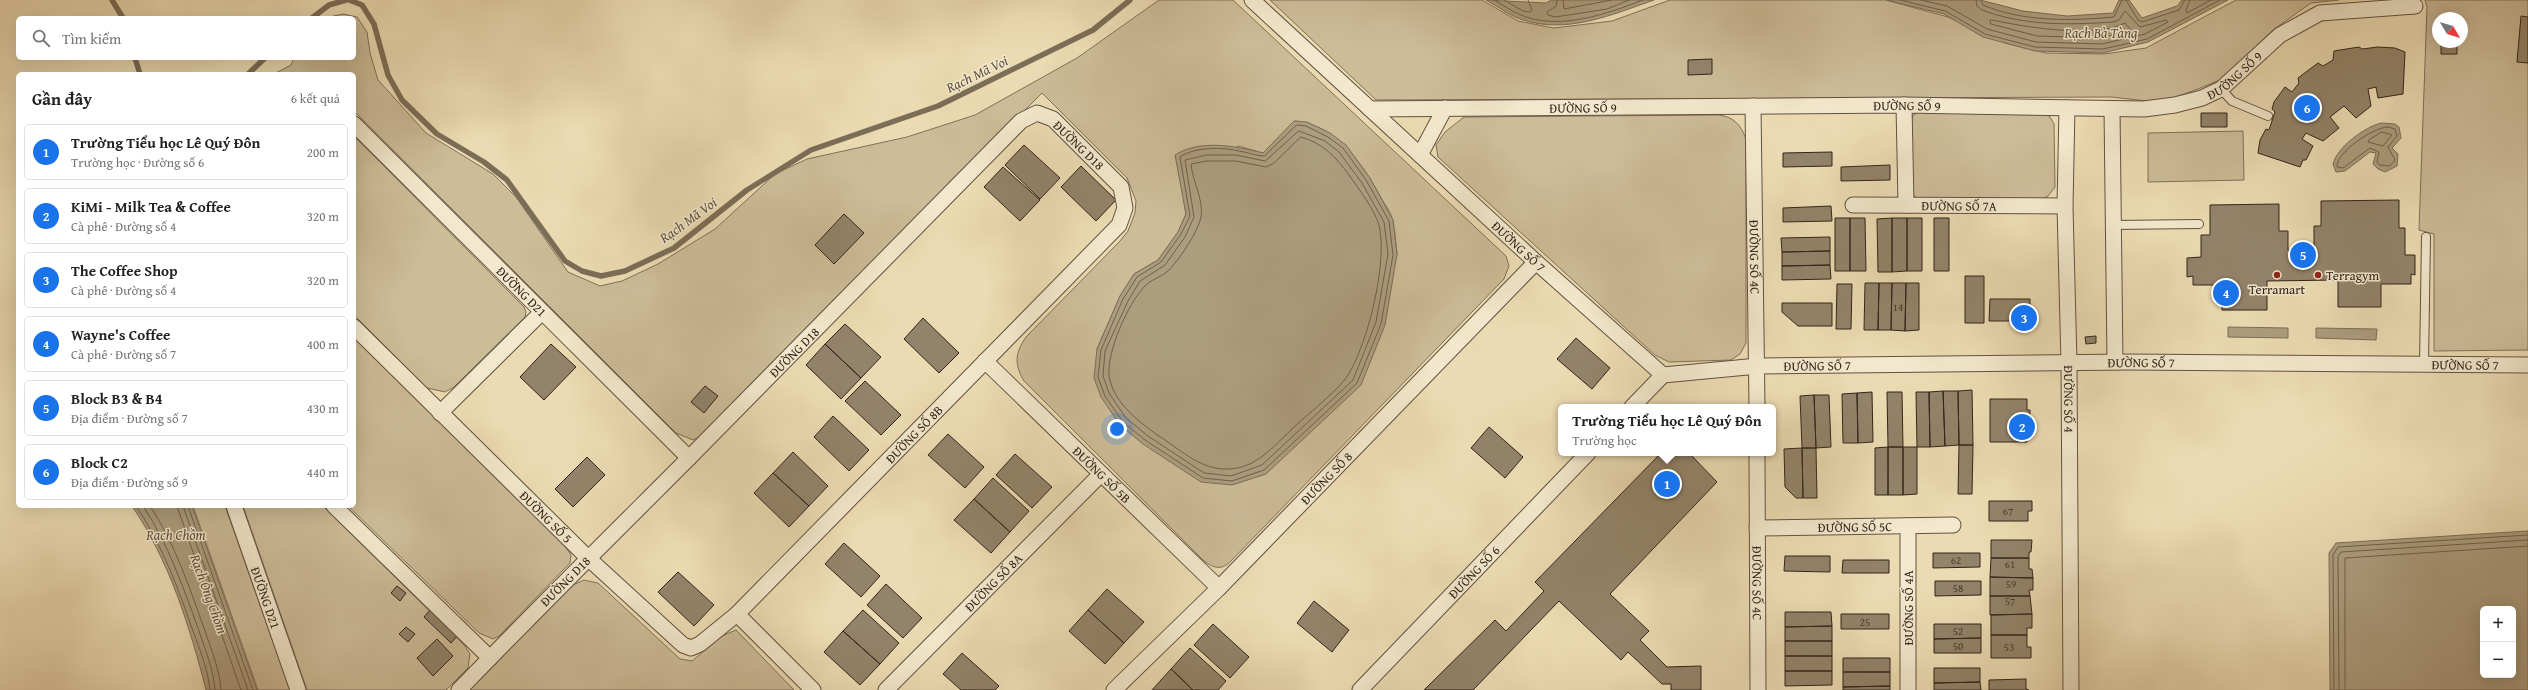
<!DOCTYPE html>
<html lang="vi">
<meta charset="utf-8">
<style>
:root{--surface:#fff;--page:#f6f6f6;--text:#202124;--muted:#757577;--line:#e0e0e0;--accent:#1a73e8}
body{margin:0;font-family:"Gentium Book Plus",serif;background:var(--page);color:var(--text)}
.controls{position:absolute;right:12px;bottom:12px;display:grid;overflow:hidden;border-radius:6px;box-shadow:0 4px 16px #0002}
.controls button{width:36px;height:36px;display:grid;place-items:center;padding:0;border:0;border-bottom:1px solid var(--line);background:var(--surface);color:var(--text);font:20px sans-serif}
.compass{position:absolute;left:2432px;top:12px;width:36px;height:36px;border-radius:50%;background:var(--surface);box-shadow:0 4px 16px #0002;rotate:128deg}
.you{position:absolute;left:1117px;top:429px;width:14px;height:14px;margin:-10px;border:3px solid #fff;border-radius:50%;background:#1a73e8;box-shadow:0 0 0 6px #1a73e833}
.badge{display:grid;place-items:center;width:26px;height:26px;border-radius:50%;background:var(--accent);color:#fff;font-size:13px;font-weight:700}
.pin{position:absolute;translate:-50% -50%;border:2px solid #fff;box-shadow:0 1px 4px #0006}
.popup{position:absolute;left:1558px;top:404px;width:218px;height:52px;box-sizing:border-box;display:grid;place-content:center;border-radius:6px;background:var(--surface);filter:drop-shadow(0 1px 3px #0005);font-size:13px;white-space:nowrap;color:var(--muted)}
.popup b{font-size:15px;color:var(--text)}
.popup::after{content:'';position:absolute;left:50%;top:100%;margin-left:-8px;border:8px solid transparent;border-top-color:var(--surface)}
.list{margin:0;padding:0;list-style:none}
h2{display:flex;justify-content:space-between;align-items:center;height:52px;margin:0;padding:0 16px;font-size:17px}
h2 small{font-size:13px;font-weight:400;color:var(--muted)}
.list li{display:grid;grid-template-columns:26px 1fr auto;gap:12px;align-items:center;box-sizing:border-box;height:56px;margin:0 8px 8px;padding:0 8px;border:1px solid var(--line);border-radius:6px}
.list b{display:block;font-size:15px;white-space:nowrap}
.list p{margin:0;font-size:13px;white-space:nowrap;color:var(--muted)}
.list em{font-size:13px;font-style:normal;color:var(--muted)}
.icon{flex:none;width:22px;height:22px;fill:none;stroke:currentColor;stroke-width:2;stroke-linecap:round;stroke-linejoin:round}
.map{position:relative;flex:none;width:2528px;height:690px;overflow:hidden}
.search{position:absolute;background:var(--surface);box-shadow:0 4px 16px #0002;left:16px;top:16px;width:340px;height:44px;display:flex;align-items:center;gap:10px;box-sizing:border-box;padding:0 14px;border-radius:6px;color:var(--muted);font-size:15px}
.panel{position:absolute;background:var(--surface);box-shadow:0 4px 16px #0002;left:16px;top:72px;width:340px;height:436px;border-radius:6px}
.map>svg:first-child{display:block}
.green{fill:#cdbc98;stroke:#80705a;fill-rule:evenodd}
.water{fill:#ad9d7f;stroke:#7c6d57;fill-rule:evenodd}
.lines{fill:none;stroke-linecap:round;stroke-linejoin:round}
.shore{stroke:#70604d;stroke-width:1}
.stream{stroke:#7c6d57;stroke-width:5.5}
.building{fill:#93836a;stroke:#33241b}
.service-casing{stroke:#615241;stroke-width:10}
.minor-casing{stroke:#615241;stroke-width:17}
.service{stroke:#f3e8cd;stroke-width:8}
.minor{stroke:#f3e8cd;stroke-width:15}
.poi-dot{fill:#8f2418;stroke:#f3e8cd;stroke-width:1.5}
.labels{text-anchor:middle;stroke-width:3;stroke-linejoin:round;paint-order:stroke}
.number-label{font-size:11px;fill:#4b3c2f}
.street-label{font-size:13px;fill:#33241b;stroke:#f3e8cd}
.poi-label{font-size:13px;fill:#33241b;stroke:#f3e8cd;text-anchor:start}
.water-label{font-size:14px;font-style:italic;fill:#5e4e3e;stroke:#f3e8cd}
</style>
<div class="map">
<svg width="2528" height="690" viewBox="0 0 2528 690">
<rect width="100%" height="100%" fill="#ecdbb2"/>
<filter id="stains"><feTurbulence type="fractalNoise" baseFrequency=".005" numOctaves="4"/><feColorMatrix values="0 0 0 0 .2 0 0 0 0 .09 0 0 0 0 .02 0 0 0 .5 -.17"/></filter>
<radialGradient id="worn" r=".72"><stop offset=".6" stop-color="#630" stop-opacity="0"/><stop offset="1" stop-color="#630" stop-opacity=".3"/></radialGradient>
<path class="green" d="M1159,0H1233L1506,256L1509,266L1504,279L1231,561C1222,570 1215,569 1204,561L1024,381C1014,364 1015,353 1026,337L1120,241L1128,231L1135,213L1136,201L1127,178L1042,93L703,435L693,440L676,433L354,111V74H274L291,65L294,58H354V18H325L343,14L357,17L367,32L370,53L378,80L426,133L493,174L516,197L568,272L600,286L622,281L658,264L715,229L775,174L807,159L907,137L975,115L1077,58ZM1295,121C1336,125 1360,161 1379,194C1383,202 1391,212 1393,221C1395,232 1396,244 1397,255L1169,461L1120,425L1097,349L1120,296L1134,274L1158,260L1178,232L1186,214L1183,194L1238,146L1263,153Z
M1270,0H1482L1518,21L1554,28L1612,21L1670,0H1886L1948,17L2005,43L2046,53L2104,54L2146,48L2236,0H2339L2311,3L2273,30L2222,79L2198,89L2173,98L2147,101L2111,97L1376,100Z
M2425,0H2528V350L2434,351V234L2419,230L2427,7ZM2438,18H2462V42H2438Z
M1921,111L2043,112L2050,117L2054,124L2055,187L2048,196L2037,201L1921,200L1914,196L1911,188L1910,127L1913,115Z
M1719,115C1734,117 1741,125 1746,139V343L1740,354L1731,360L1669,362L1655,355L1438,157L1436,145L1445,132L1464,117Z
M2243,131L2244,180L2148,182V133Z
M354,136L524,307L526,312L525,317L454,387L445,392L427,388L354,315Z
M354,337L562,542L571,555L570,563L563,570L499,636L493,639L479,633L348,506H354Z
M193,506H225L290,690H258Z
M243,506H323L465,646L470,654L468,668L446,690H307Z
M584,580L598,583L680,659L692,661L722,636L736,630L794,690H469L573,585Z"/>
<path class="water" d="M1486,0L1546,3L1551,0H1654C1611,15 1566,35 1520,19C1509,15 1497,6 1486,0Z
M1886,0H1980L2023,11L2067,16L2113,13L2119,0H2129L2142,18L2177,6L2182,0H2228L2148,42L2103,53L2035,51L1983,37L1944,14Z
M1294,121L1307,122L1330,133L1346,145L1370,178L1393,220L1397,254L1385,325L1361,385L1266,474L1232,485L1201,482L1143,444L1120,425L1101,397L1094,378L1097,349L1120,296L1134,274L1158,260L1178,232L1186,214L1175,155C1200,139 1235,146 1263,153Z
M2381,123L2395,124L2399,127L2401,138L2392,148L2398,154L2397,166L2385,172L2378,169L2373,164L2376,153L2370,152L2345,171L2336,172L2333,164C2337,147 2365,127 2381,123Z
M2228,327L2288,328V338L2228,337Z
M2316,328L2377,329L2376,340L2316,338Z
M132,506H192L257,690H206C190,627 169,560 132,506Z
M2528,531V690H2330L2329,553L2336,543ZM2483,609H2513V675H2483Z"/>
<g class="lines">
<path class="shore" d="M1494,0C1503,5 1511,11 1521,15C1558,31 1607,14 1643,0
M1504,0L1523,11L1530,12L1532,10L1528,0
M1557,0L1556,6L1547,12L1548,15L1555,17L1607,9L1629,0
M1563,0L1564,9L1612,0
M1900,0L1945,11L1985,34L2035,47L2103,49L2147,39L2220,0
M1921,0L1947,6L1987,29L2036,42L2102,44L2145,34L2168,22L2166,20L2140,27L2125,11L2119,20L2113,22C2069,25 2024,26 1982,10L1977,6L1976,0
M1981,0L1983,5C2022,22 2072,21 2114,17L2122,0
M2126,0L2138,20L2142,22L2179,10L2185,0
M2190,0L2186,10L2187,13L2211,0
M1992,20C2025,27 2096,39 2125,23L2131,30L2102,38L2037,36L1991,24L1990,21Z
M1297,125L1306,126L1328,137L1343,148L1366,180L1389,221L1393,255L1381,324L1357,383L1264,470L1232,481L1203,478L1145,440L1123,422L1105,396L1098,377L1101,350L1123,299L1137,277L1161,262L1181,234L1190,216L1180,157C1194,147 1222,147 1239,151C1247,152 1256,156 1264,156Z
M2388,127L2395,129L2397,136L2388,147L2395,160L2390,166L2380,165L2377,162L2379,152L2370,148L2343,168L2337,167C2336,152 2374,127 2388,127Z
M1299,131L1325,141L1339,152L1362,183L1384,222L1388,254L1376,322L1353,380L1262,465L1231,476L1204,473L1148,436L1126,418L1109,393L1103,376L1105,351L1128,301L1140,281L1165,265L1185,237L1194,217L1185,160L1207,155H1236L1265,161Z
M2382,132L2392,135L2383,146L2368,142L2369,140Z
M1301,137C1323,143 1336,157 1349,175C1359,189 1374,209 1379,225C1388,262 1368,343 1348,375C1340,389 1304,417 1291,430C1273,447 1255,469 1228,469C1202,470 1183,452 1162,438C1141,424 1112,402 1109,375C1107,351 1128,304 1144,287C1150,280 1161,277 1168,271C1179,260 1198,232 1201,217C1204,200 1192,180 1191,164L1207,161H1236L1266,167L1274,163Z
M136,506C162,544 178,588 193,631C200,650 208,670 210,690
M143,506C168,543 184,589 199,631C205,649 214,671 215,690
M150,506C175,543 190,589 205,631C211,649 220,671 221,690
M177,506L241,690
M183,506L248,690
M188,506L253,690
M2334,690L2333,555L2338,547L2528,535
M2339,690L2338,557L2341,552L2528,540
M2345,690V558L2528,546"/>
<path class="stream" d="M112,0L123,18
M349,0L362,5L374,24L388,75L402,100L437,134L484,162L507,180L565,261L582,271L601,276L625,271L674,248L747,190L811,150L938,106L1093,30L1130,0
M312,18L329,5L346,0
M135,58L140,74
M248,74L265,58"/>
</g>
<path class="building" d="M2521,16L2528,17V63L2517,62Z
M2441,42H2457V54H2441Z
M2359,47L2362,49L2378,47L2395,48L2405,52L2403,94L2378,98L2376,87L2368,89L2371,106L2356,118L2344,106L2330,117L2339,128L2323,141L2306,133L2302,139L2313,146L2306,160H2303L2300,167L2258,153L2260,140L2266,129L2269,130L2275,112L2272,109L2274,102L2285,87L2292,92L2299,83L2298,78L2318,63L2323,66L2333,60L2334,51Z
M1712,59V74L1688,75V60Z
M2201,113H2227V127H2201Z
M1024,145L1060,178L1040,199L1005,165Z
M1832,152V166L1783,167V153Z
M1890,165V180L1841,181V167Z
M1081,166L1116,200L1096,221L1061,187Z
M1003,167L1040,200L1020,221L984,187Z
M2399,200V228H2405V255H2415V275L2411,274V284H2381V307H2338V280L2267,281V310H2222V285H2193V276L2187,277V258L2201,257V235H2210V205L2279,204V231H2288V250L2294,251L2314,250V226H2321V201Z
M1831,206L1832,221L1783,222V208Z
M844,214L864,233L834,264L815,245Z
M1835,218H1850V271H1835Z
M1850,218H1865L1866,271H1850Z
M1892,218H1907V271L1892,272Z
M1892,218V272H1878L1877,219Z
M1907,218H1922V271H1907Z
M1934,218H1949V271H1934Z
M1830,237V251L1782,252L1781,238Z
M1830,251V265L1782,266V252Z
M1830,265L1831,279L1782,280V266Z
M1965,276H1984V323H1965Z
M1865,283H1879L1878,330H1864Z
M1879,283H1892L1891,330H1878Z
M1892,283H1906L1905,331L1891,330Z
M1906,283H1919V330L1905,331Z
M1837,284H1852L1851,329H1836Z
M1990,299H2030V312H2026V321H1989Z
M1782,303H1832V326H1798L1782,312Z
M923,318L959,353L939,373L904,339Z
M845,324L881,357L861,378L825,344Z
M2096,336V343L2086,344L2085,337Z
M1576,338L1610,368L1592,389L1557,359Z
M551,344L576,367L544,400L520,377Z
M825,344L861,378L841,399L806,365Z
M865,381L901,415L881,435L845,401Z
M705,386L718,396L704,413L691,402Z
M1972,390L1973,445H1959L1958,391Z
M1943,391H1958L1959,445L1945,446Z
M1943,391L1945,446L1930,447L1929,392Z
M1872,392L1873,442L1858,443L1857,393Z
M1887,392H1902L1903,447H1888Z
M1916,392H1929L1930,447H1917Z
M1857,393L1858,443H1843L1842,394Z
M1814,395H1829L1831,447L1816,448Z
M1814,395L1816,448H1802L1800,396Z
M1990,399H2027V410H2030V432H2027V442H1990Z
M833,416L869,450L849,471L814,437Z
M1489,427L1523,457L1505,478L1471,448Z
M948,434L984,467L965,488L928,455Z
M1959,445H1973L1972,494H1958Z
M1888,447H1903V495H1888Z
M1888,447V495H1875V448Z
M1903,447H1917V494L1903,495Z
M1802,448L1803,498H1796L1785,487L1784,449Z
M1802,448H1816L1817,498H1803Z
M793,452L828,486L809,506L773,473Z
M1661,453H1689L1717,482L1610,594L1649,631L1640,640L1667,667L1701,666V690H1671V684H1662L1628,652L1621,660L1559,601L1473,690H1424L1495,620L1506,631L1544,591L1535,582Z
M1015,454L1052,487L1032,508L996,475Z
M587,457L605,475L573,507L555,489Z
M773,473L809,506L789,527L754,493Z
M993,478L1029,511L1010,532L974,499Z
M974,499L1010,532L991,553L954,520Z
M1989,501H2032V511H2028V521H1989Z
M1991,540H2032L2031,552H2029V558H1991Z
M844,543L880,576L861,597L825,564Z
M1933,553H1980V567L1933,568Z
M1785,556H1830V572L1784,571Z
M1991,558H2029V569H2032L2033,578L1990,577Z
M1843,560H1889V573H1842Z
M678,572L714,605L694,626L658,592Z
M1990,577L2033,578V590H2029L2030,596H1990Z
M1935,581H1981V595L1935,596Z
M886,584L922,618L903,638L867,605Z
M397,586L406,593L400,601L391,593Z
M1107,589L1144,622L1124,643L1088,610Z
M1990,596H2030L2032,614L1990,615Z
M1314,601L1349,630L1332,652L1297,623Z
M431,609L458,635L451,643L424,617Z
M863,610L899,643L880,664L843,631Z
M1088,610L1124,643L1105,664L1069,631Z
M1785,612H1831L1832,626L1785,627Z
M1841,614H1889V629H1841Z
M2032,614V628H2027V635H1991V615Z
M1213,624L1249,657L1230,678L1194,645Z
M1934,624H1981V638L1934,639Z
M1832,626V641H1785V627Z
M406,627L415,634L408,642L399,634Z
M843,631L880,664L860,685L824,652Z
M1991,635H2027V647H2031V658H1991Z
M1981,638V653H1934V639Z
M437,639L453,656L433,676L417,658Z
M1785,641H1832V656H1785Z
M1190,648L1226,681L1218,690H1193L1171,669Z
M962,653L999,686L995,690H961L943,674Z
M1785,656H1832V671H1785Z
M1843,658H1890V672H1843Z
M1934,668H1980V682L1934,683Z
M1171,669L1193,690H1152Z
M1785,671H1832V685L1785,686Z
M1843,672H1890V686L1843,687Z
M2026,679V689L2029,690H1989V680Z
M1980,682L1981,690H1934V683Z
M1890,686V690H1843V687Z"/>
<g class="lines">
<defs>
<path id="service" d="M2221,89L2232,101L2268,116
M2112,225L2199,224
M2424,365L2426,237"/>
<g id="minor">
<path id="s1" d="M1252,0L1536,262L1663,375L1758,366L2129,362L2528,365"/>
<path d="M1904,105L1906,205"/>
<path id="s2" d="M1753,106L1757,407"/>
<path id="s3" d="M2067,108L2065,206L2069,363L2071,690"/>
<path id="s4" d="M1370,109L1904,105L2144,109L2175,105L2202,98L2221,89L2280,35L2320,13L2415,6"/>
<path d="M2112,109L2115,362"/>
<path id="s5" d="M354,124L689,458"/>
<path d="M1420,155L1445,108"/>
<path id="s6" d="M1853,205L2065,206"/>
<path id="s7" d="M354,327L588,558L683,645L691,648L700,644L737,614L1119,225L1125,208L1121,187L1053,119L1037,113L1021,121C910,233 800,346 688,459C611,536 534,612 459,690"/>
<path id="s8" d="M985,361L1219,588"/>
<path d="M1632,407L1663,375"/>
<path d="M440,413L541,313"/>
<path id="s9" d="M1757,453L1758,690"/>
<path id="s10" d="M234,506L298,690"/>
<path d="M334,506L490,658"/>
<path id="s11" d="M1757,528L1953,525"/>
<path d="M737,614L813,690"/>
<path id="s12" d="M886,690L1100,475"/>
<path id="s13" d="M1114,690L1219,588L1536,262"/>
<path id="s14" d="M1360,690L1588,453"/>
<path d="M1908,690V526"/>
</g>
</defs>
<use href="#service" class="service-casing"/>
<use href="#minor" class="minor-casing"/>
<use href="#service" class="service"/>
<use href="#minor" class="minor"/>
</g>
<g class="poi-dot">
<circle cx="2277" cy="275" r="4"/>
<circle cx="2318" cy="275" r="4"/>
</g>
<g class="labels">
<g class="number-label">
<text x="1898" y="311">14</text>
<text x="2008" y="515">67</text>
<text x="1956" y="564">62</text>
<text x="2010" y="568">61</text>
<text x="2011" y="588">59</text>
<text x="1958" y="592">58</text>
<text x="2010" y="605">57</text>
<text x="1865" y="626">25</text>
<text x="1958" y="635">52</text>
<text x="1958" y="650">50</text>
<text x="2009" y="651">53</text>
</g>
<g class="street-label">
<text dy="5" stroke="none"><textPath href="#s4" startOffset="873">ĐƯỜNG SỐ 9</textPath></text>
<text dy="5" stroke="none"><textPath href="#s4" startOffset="537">ĐƯỜNG SỐ 9</textPath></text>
<text dy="5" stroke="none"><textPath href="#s4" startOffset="213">ĐƯỜNG SỐ 9</textPath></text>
<text transform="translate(1079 145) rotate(44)" y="5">ĐƯỜNG D18</text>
<text dy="5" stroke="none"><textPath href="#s6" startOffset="106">ĐƯỜNG SỐ 7A</textPath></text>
<text dy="5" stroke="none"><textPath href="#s1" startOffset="363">ĐƯỜNG SỐ 7</textPath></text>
<text dy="5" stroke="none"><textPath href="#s2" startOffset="151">ĐƯỜNG SỐ 4C</textPath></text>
<text dy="5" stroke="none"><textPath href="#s5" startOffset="237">ĐƯỜNG D21</textPath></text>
<text transform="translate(794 352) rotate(-45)" y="5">ĐƯỜNG D18</text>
<text dy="5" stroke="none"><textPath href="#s1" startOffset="1035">ĐƯỜNG SỐ 7</textPath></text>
<text dy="5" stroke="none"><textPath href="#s1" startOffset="711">ĐƯỜNG SỐ 7</textPath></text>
<text dy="5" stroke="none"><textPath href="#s1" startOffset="1359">ĐƯỜNG SỐ 7</textPath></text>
<text dy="5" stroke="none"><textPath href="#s3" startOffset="291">ĐƯỜNG SỐ 4</textPath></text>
<text dy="5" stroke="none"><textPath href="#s7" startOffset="776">ĐƯỜNG SỐ 8B</textPath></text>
<text dy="5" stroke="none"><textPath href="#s8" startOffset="163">ĐƯỜNG SỐ 5B</textPath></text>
<text dy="5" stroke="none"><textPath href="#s13" startOffset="300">ĐƯỜNG SỐ 8</textPath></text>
<text dy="5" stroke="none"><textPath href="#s7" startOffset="270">ĐƯỜNG SỐ 5</textPath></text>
<text dy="5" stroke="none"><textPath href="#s11" startOffset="98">ĐƯỜNG SỐ 5C</textPath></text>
<text dy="5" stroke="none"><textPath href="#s14" startOffset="164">ĐƯỜNG SỐ 6</textPath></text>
<text transform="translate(565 581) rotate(-45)" y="5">ĐƯỜNG D18</text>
<text dy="5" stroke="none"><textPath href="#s12" startOffset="152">ĐƯỜNG SỐ 8A</textPath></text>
<text dy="5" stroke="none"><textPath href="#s9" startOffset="130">ĐƯỜNG SỐ 4C</textPath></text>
<text dy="5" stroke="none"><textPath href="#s10" startOffset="97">ĐƯỜNG D21</textPath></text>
<text transform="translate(1908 608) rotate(-90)" y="5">ĐƯỜNG SỐ 4A</text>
</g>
<g class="poi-label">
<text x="2326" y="280">Terragym</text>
<text x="2277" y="294" text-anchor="middle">Terramart</text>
</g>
<g class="water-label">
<text x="2101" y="38">Rạch Bà Tàng</text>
<text transform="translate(977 74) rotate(-26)" y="5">Rạch Mã Voi</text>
<text transform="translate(688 220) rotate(-36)" y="5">Rạch Mã Voi</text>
<text x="176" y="540">Rạch Chồm</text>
<text transform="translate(209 594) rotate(70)" y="5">Rạch Ông Chồm</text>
</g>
</g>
<rect width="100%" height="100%" filter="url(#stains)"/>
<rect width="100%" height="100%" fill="url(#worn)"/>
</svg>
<div class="controls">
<button>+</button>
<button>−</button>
</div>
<svg class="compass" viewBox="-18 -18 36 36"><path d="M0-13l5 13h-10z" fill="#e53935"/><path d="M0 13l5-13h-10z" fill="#757577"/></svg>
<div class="you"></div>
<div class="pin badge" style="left:1667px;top:484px">1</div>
<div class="popup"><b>Trường Tiểu học Lê Quý Đôn</b>Trường học</div>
<div class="pin badge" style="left:2022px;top:427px">2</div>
<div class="pin badge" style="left:2024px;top:318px">3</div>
<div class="pin badge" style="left:2226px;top:293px">4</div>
<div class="pin badge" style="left:2303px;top:255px">5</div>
<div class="pin badge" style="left:2307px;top:108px">6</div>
<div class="search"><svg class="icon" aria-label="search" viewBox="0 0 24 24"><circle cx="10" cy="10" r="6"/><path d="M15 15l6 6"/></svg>Tìm kiếm</div>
<section class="panel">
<h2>Gần đây<small>6 kết quả</small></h2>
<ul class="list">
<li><span class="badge">1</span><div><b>Trường Tiểu học Lê Quý Đôn</b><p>Trường học · Đường số 6</p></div><em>200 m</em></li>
<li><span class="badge">2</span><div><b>KiMi - Milk Tea &amp; Coffee</b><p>Cà phê · Đường số 4</p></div><em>320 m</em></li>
<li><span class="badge">3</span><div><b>The Coffee Shop</b><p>Cà phê · Đường số 4</p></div><em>320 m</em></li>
<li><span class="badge">4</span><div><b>Wayne's Coffee</b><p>Cà phê · Đường số 7</p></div><em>400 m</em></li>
<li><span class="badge">5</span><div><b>Block B3 &amp; B4</b><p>Địa điểm · Đường số 7</p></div><em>430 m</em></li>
<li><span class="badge">6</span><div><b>Block C2</b><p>Địa điểm · Đường số 9</p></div><em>440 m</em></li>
</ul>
</section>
</div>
